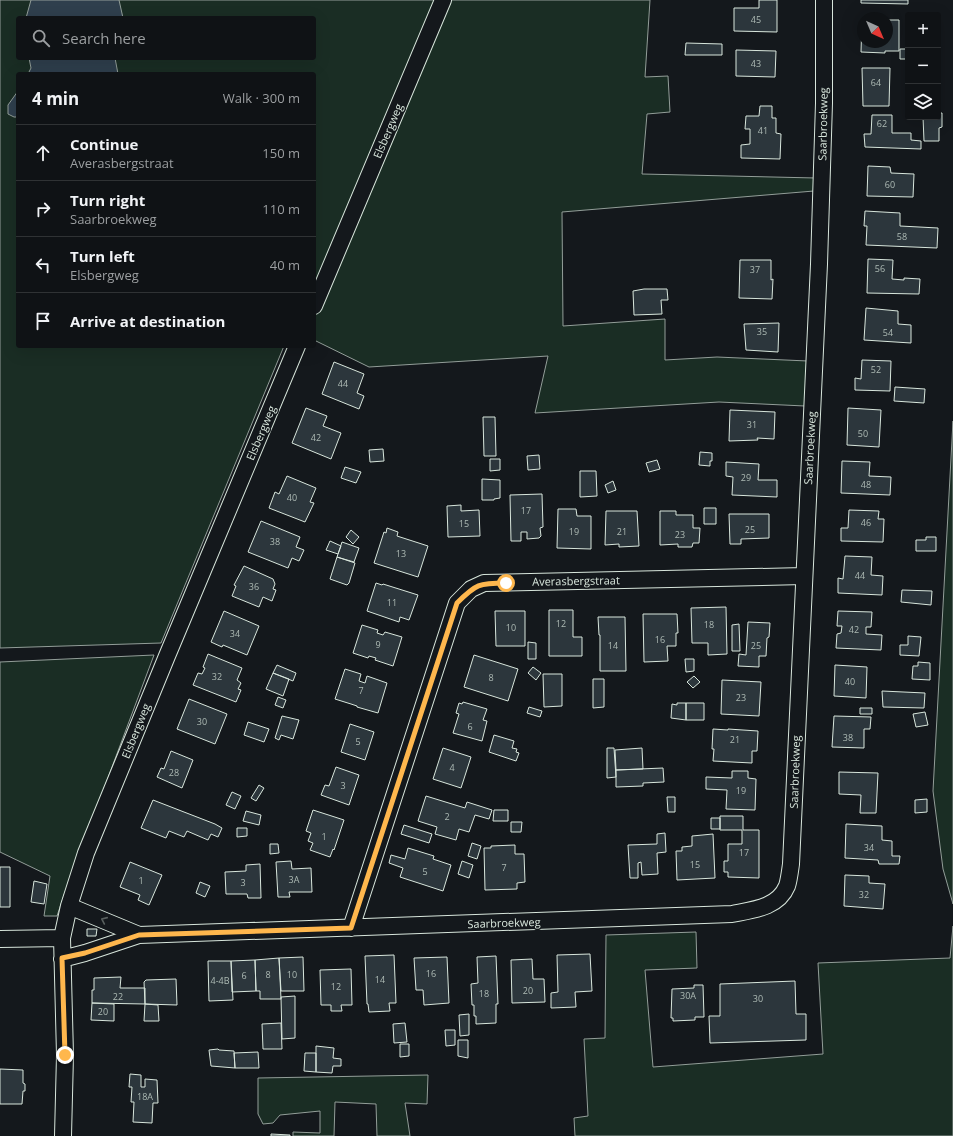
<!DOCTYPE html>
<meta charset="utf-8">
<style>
:root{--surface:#0f1215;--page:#181b1e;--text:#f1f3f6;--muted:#9b9ea0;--line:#2f3234}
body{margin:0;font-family:"Open Sans",sans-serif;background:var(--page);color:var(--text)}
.controls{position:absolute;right:12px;top:12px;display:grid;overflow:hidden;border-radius:4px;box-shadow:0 4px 16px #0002}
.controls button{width:36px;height:36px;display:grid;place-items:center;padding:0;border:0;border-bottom:1px solid var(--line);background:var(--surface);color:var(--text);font:20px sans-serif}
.compass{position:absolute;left:857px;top:12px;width:36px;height:36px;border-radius:50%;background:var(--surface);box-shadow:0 4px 16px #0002;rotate:136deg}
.stop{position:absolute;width:12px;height:12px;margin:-9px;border:3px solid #ffb74d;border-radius:50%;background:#fff}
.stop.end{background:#ffb74d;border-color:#fff;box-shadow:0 1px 4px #0008}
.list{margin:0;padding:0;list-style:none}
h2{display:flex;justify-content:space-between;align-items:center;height:52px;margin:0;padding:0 16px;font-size:17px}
h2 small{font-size:13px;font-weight:400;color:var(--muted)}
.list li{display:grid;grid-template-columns:26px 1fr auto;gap:12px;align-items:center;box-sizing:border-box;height:56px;padding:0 16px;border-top:1px solid var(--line)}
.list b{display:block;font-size:15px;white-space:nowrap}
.list p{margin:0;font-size:13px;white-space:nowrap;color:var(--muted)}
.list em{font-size:13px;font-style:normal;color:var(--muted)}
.icon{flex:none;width:22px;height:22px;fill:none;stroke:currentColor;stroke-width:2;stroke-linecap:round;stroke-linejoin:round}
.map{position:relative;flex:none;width:953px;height:1136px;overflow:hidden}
.search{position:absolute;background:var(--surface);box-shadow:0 4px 16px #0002;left:16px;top:16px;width:300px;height:44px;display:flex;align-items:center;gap:10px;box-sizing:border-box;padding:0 14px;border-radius:4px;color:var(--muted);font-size:15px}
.panel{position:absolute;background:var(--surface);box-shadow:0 4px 16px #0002;left:16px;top:72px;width:300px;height:276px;border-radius:4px}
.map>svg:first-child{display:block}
.green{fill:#1a2d24;stroke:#939e99;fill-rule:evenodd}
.water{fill:#2f3f4d;stroke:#939e99}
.building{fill:#2c363c;stroke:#d8e6dc}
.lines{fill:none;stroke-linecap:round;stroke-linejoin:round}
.street-casing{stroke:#d8e6dc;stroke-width:18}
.street{stroke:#14181c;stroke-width:16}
.oneway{stroke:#59605f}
.route{stroke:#ffb74d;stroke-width:5}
.labels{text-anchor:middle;stroke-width:3;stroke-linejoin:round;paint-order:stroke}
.number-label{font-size:9px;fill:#adbab4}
.street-label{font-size:11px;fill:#d8e6dc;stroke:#14181c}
</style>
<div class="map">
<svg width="953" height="1136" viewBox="0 0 953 1136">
<rect width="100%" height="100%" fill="#14181c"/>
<path class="green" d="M0,0H650L645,77L668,76L670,112L647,114L642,174L816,178L814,191L562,212L563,326L665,319V360L717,357L808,361L805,406L719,402L535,413L548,356L369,367L314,340V74H18V346H284L161,643L0,648ZM18,18H314V58H18Z
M953,421V904L943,869L933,791Z
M154,655L64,895L57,916H44L50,876L0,852V662Z
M953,926V1136H575L574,1118L588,1116L584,1039L605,1038L606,935L696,932L697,968L645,970L653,1067L823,1054L818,963L950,958Z
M428,1075L427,1104L405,1103L410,1136H377L376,1104L335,1102L334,1136H293V1132L320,1133V1111L280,1115L273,1123L263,1124L258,1114V1078Z"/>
<path class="water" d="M31,0H119L123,18H26Z
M29,58H115L118,74H28L31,68Z
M18,91V117H14L8,114V105Z"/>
<path class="building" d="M759,0H777V32L734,31V8H759Z
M861,0H908V4L861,3Z
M862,20H863V42H887V20H899V51H885V53L861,52Z
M686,43L722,44V55H685Z
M900,49H908V59H900Z
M736,50L776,51L775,77L736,76Z
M862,68H890L889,106H863Z
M760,106H772V118H776V133L781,134L780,159L741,158V145L750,144V129H745L746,116H759Z
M938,113H942V127L939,128V141H924L923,117H938Z
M872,115H892V133H911V140L921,141V149L865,147L864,134H871Z
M868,166L890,167L891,173L914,174L913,197L867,196Z
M865,211L900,213V226L938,228L937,248L866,245L867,226H864Z
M868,259L893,260L892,279L904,280V278L920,279L919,294L867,293Z
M740,260H771V280L773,279L772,299L739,298Z
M644,289H667L668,300H661L662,314L634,315L633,291Z
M866,308L898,311V324L911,325V343L864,340Z
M779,323L778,352L746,350L744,324Z
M862,360L891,361L890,391L855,390V378L861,379Z
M334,362L364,374L357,393L364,396L359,409L322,394Z
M895,387L925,389L924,403L894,401Z
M306,408L327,416L323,426L341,433L331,459L292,443Z
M848,408L881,410L879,447L847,445Z
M730,410L775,412L774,439L757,438L758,440L729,441Z
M483,417H495L496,456H484Z
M383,449L384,461L370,462L369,450Z
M700,452L712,453V461H710V466L699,465Z
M539,455L540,469L528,470L527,456Z
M490,459H500V470L490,471Z
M657,460L660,469L649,472L646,463Z
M842,461L870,462L869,476L891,477L890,495L841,493Z
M726,462L759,464L758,480H777V497L732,495L733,477L726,476Z
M345,467L361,472L356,483L341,478Z
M580,471H596L597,496L580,497Z
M287,476L316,488L310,502L314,503L305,522L269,508L275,492L279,494Z
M482,479L500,480V498L494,499V500H482Z
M613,481L616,490L608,493L605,485Z
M542,494L543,527L540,528L541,536L539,538L527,539V532H521V541H511L510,495Z
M461,505V511L479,510L480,536L448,537L447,506Z
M704,508H716V524H704Z
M558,509H576L577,516H591V549L557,548Z
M849,510L879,511L878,519H884L883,542L841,541V528H848Z
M606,511H637L639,546L619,547V544L605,545Z
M660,511H676V515H693V528H700L699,543H693L692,547H678V544L660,545Z
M729,514H769V538L741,539V544H730Z
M261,521L300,537L296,547L304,550L299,561L292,558L288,568L248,552Z
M387,528L398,532L397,536L428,546L418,577L374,563L384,532L386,533Z
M351,530L359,537L353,544L346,537Z
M926,537H936V551H916V540H926Z
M330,541L341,546L338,554L326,550Z
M342,542L359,548L354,562L337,557Z
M845,556L872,557L871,575L883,576L882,595L838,593V578L843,579Z
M337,557L355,563L349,583L347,585L330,579Z
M244,566L273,579L275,584L273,589L276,590L272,601L263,597L259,607L232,596L236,586L234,585Z
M376,583L382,585L383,584L418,595L409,620L400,617L399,622L367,611Z
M902,590L932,591L931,605L901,602Z
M726,607L727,654L708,655V643H692L691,608Z
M549,610H573V637H582V656H549Z
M224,611L259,626L247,655L223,645L222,647L211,642Z
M495,611H525V646H496Z
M838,611L872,612L871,627H866V634L882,635L881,650L836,648L837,634L841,633L842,626H837Z
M643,614H677L678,633H676V646H667L668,661L644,662Z
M598,617H625L626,671H600V635H599Z
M748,622L770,623L769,637L767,638L766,656H759V667L738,666L739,654L746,655Z
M739,624L740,651H732V625Z
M362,625L378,630L377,633L383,635L385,632L402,637L393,666L375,660L376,658L369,656L368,658L353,653Z
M908,636L921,637L919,656L900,655V645H908Z
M528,642L536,643V659H528Z
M208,654L242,668L237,680L241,683L238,689L241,690L236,702L193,685L198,673L202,674L205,668L203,667Z
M474,655L518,669L508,701L464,687Z
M685,659H694V671L686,672Z
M918,662L930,663V680L912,679L913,666H918Z
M277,665L296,673L293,681L273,673Z
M835,665L867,667L866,698L834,696Z
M533,667L541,673L536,680L528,673Z
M345,669L361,674L359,681L365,683L367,676L387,683L378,713L357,707V706L351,704L335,699Z
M273,673L289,679L283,696L266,689Z
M543,674H562V706L544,707Z
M694,676L700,682L693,688L687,682Z
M593,679H604V707L593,708Z
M722,680L761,682L759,716L721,714Z
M882,691L925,693L924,708L883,707Z
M278,697L286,700L283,708L275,705Z
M189,699L227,714L215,744L177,729Z
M463,702L487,709L483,720L487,721L482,741L453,733L459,714L456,713L459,703L462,704Z
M677,703H686V720L671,718L672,704L677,705Z
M686,703H704V720H686Z
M529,707L542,711L540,717L527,713Z
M860,708H872V714H860Z
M925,712L928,725L916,727L913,714Z
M282,716L299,720L293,739L281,735L279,740L275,738Z
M834,716L871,717L870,729H864V748L832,747Z
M248,722L269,729L264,742L244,735Z
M350,724L374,732L365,760L341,752Z
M713,729L728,730V729L758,731L757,751H752V763L713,761L714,749H712Z
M494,735L514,741L512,748L517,749L516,752L519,753L516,761L489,752Z
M443,748L471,757L461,788L433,779Z
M607,748H614L616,777L607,778Z
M642,748L643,769L616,770L615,750Z
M171,751L193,760L182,788L157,777L161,768L164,769Z
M336,767L359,775L349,805L321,795L325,785L329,786Z
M663,768L664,782L643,783V786L616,787V770Z
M732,771H748V778L756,779L755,810L726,809L727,790L706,789V777L732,778Z
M839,772L878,773L876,813H860L861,795L839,794Z
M259,785L264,788L256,801L251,798Z
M232,792L241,796L235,809L226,805Z
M426,796L465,808L467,802L492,810L489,819L475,815L469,832L459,829L456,840L435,834L437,827L418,821Z
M667,797H675V812H668Z
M927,799V812L915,813V800Z
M153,800L215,824L222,828L218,837L211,834L208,840L187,831L184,837L169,831L166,838L141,828Z
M313,810L344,820L334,850L333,849L330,857L310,850L313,843L308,841L311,833L306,831Z
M494,810H508V821H493Z
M246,811L261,815L259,825L243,821Z
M720,816H743V830H759V878L728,877V872H724V861H728V844H742V830H720Z
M711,818H720V829H711Z
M511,822H522L521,832H511Z
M846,824L882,826V840L892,841V856H900L899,864H879L878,860L845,858Z
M404,825L432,834L429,843L401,834Z
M237,828H247V836L237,837Z
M665,833L666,852L657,853L658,874L642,875L641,862L638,863V878H630L628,845L657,844V834Z
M713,834L715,878L677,880L676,851H682V847L692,846V836Z
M472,843L481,846L477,859L468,856Z
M270,844H278L279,853L270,854Z
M515,845V854H524L525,882L517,883V889L485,890L484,848H491V846Z
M408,848L434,856L433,859L451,865L443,891L400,877L403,868L389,863L391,855L405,859Z
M291,861L292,869L311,868L312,892H289L290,897H278L276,862Z
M462,861L473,865L469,878L458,874Z
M130,862L162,875L149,905L138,900L140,895L120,887Z
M260,864L261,898H248L247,894H226L225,872L246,871V865Z
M0,867H10V907H0Z
M845,875L869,876V883L885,884L883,909L844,906Z
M34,881L47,884L44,904L31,902Z
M200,882L210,886L205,897L196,893Z
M87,929H97L96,936H87Z
M590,954L592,991L575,992L576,1007L551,1008V993L558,992L557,955Z
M394,955L396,1003H389L390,1011L369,1012L368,1004H367L365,956Z
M496,956L498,1004H496V1023L476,1024V1016H474V1005H472L471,984L478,983L477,957Z
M303,957L304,991H281L279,958Z
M447,957L449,1003L424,1005L423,990H416L414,958Z
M279,958L281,999H260V991H256L255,960Z
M532,959L533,979H544L545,1002L512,1003L511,960Z
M255,960L256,991L232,992L231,961Z
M208,961H231L233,1000L209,1001Z
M351,969L352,1005H341L342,1011H331V1005H321L320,970Z
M121,977L120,988H145V1004L92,1003V990H94V978Z
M176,979L177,1005L145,1004L144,982L146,980Z
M795,981L796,1014H806V1040L710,1043L709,1016H720V984Z
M694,985H703L704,1017H695V1020L673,1021V1018H671L672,989L694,988Z
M295,996V1038L282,1039L281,997Z
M92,1003L114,1004V1021L91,1020Z
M145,1004L158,1005L159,1021H144Z
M469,1014V1035L460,1036L459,1015Z
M281,1023L282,1049H263L262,1024Z
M405,1023L407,1042L394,1043L393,1024Z
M445,1030H455V1045L446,1046Z
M458,1040H468V1058L458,1056Z
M400,1044H409V1056L400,1057Z
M316,1046L334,1048L333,1058L341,1059V1066H333L332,1073L316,1072Z
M218,1049L219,1050L234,1051L235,1068L211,1066L209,1050Z
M258,1052L259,1068H235L234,1053Z
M305,1053H316V1072L304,1071Z
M0,1069L23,1070V1083L25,1084V1091H23L22,1104H0Z
M130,1074L141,1075V1087H145V1079L157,1080L158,1103H153L152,1123L133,1122L134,1102H131L132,1087H129Z
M271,1134L290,1135V1136H271Z"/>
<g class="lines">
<defs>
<path id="street" d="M314,306L443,0
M69,906L139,935
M351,928L457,603L471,589L484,583L804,576
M0,939L62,938
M62,959L85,953L139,935L732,914C752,910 778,908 787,886C789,880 790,871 791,864L819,264L824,103V0
M63,1136L65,1055L62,938L69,906L86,853L167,656L297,346"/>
</defs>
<use href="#street" class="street-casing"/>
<use href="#street" class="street"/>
</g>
<defs><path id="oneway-chevron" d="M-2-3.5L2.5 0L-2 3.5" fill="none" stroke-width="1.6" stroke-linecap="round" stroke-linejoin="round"/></defs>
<use class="oneway" href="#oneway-chevron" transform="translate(104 920) rotate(-156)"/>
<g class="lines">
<path class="route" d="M65,1055L62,958L85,953L139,935L351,928L457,603C476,584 479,583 506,583"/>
</g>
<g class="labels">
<g class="number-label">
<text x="756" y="23">45</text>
<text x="756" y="67">43</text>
<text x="876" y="86">64</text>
<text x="882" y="127">62</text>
<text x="763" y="134">41</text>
<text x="890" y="188">60</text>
<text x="902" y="240">58</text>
<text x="880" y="272">56</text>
<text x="755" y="273">37</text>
<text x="762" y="335">35</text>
<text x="888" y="336">54</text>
<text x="876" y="373">52</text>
<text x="343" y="387">44</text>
<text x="752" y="428">31</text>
<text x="863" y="437">50</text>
<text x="316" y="441">42</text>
<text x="746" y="481">29</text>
<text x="866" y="488">48</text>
<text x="292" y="501">40</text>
<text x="526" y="514">17</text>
<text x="866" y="526">46</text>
<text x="464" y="527">15</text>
<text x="750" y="533">25</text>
<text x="574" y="535">19</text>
<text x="622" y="535">21</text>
<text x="680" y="538">23</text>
<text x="275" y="545">38</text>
<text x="401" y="557">13</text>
<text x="860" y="579">44</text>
<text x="254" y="590">36</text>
<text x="392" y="606">11</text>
<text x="561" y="627">12</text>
<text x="709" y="628">18</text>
<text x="511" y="631">10</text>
<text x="854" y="633">42</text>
<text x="235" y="637">34</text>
<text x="660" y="643">16</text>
<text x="378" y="648">9</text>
<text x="613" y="649">14</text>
<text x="756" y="649">25</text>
<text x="217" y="680">32</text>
<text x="491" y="681">8</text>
<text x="850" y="685">40</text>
<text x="361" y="694">7</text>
<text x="741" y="701">23</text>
<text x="202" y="725">30</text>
<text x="470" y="730">6</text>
<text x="848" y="741">38</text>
<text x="735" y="743">21</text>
<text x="358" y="745">5</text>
<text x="452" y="771">4</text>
<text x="174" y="776">28</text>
<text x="343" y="789">3</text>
<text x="741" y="794">19</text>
<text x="447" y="820">2</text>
<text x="324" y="840">1</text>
<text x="869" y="851">34</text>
<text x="744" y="856">17</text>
<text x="695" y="868">15</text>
<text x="504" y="871">7</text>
<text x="425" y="875">5</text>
<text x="294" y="883">3A</text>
<text x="141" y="884">1</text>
<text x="243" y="886">3</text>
<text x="864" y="898">32</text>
<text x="431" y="977">16</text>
<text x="268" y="978">8</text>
<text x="292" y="978">10</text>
<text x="244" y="979">6</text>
<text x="380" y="983">14</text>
<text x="220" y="984">4-4B</text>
<text x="336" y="990">12</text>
<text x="528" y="994">20</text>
<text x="484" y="997">18</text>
<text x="688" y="999">30A</text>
<text x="118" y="1000">22</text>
<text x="758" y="1002">30</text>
<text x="103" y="1015">20</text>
<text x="145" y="1100">18A</text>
</g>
<g class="street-label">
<text transform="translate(823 124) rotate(-89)" y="4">Saarbroekweg</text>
<text transform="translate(388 131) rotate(-67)" y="4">Elsbergweg</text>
<text transform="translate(261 433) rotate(-67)" y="4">Elsbergweg</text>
<text transform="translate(810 448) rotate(-87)" y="4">Saarbroekweg</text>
<text transform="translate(576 581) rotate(-1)" y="4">Averasbergstraat</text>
<text transform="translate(136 731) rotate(-68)" y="4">Elsbergweg</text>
<text transform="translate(795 772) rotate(-88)" y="4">Saarbroekweg</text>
<text transform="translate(504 923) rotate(-2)" y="4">Saarbroekweg</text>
</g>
</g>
</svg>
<div class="controls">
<button>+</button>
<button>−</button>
<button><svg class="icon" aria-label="layers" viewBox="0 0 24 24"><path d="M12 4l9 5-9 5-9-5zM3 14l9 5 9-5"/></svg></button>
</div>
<svg class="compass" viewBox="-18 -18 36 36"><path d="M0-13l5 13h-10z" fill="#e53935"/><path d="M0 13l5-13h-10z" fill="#9b9ea0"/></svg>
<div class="stop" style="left:506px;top:583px"></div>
<div class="stop end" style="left:65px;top:1055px"></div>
<div class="search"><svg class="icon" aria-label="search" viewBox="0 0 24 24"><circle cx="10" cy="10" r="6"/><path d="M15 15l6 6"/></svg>Search here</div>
<section class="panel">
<h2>4 min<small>Walk · 300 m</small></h2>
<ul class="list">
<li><svg class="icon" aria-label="ahead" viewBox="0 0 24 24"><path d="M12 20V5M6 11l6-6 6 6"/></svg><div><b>Continue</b><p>Averasbergstraat</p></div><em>150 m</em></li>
<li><svg class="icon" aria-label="right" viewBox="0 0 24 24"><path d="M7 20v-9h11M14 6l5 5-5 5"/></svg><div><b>Turn right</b><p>Saarbroekweg</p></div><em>110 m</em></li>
<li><svg class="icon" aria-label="left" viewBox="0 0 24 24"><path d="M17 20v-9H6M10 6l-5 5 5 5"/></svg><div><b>Turn left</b><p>Elsbergweg</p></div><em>40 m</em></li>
<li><svg class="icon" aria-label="arrive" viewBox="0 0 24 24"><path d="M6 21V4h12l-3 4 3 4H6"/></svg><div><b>Arrive at destination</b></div></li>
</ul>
</section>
</div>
